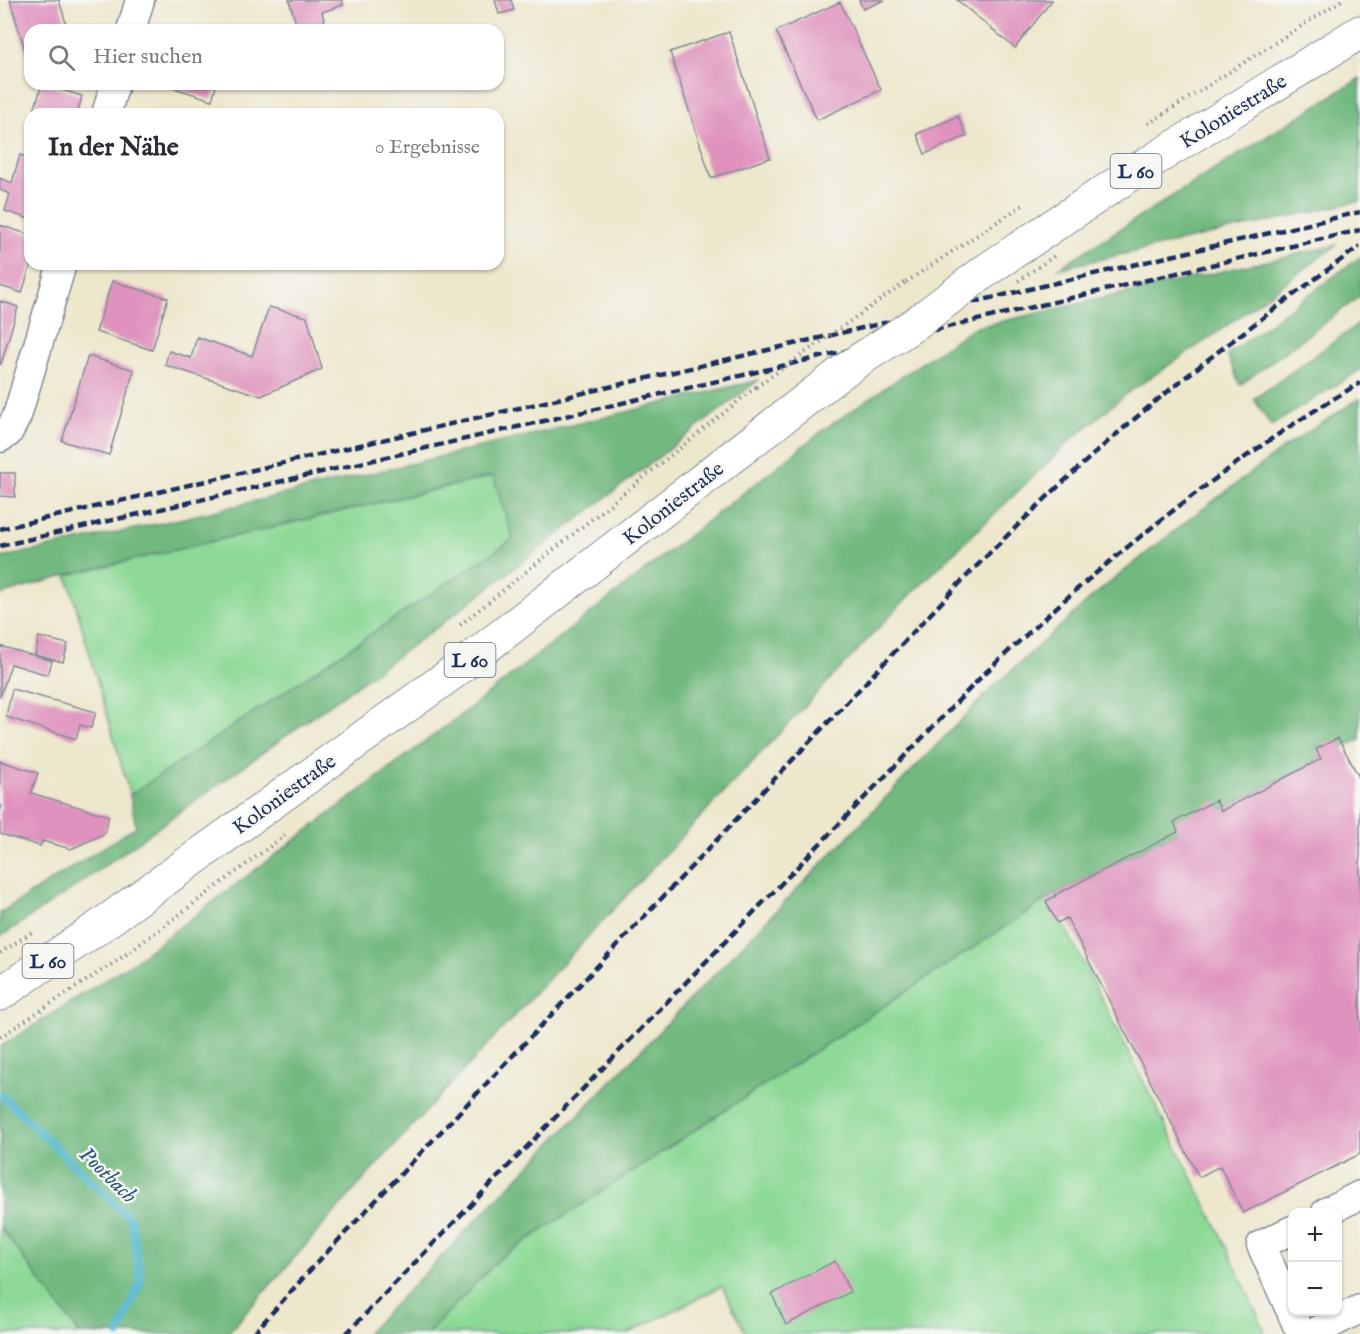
<!DOCTYPE html>
<html lang="de">
<meta charset="utf-8">
<style>
:root{--surface:#fff;--page:#f7f7f7;--text:#2b2b33;--muted:#7c7c81;--line:#e1e1e2}
body{margin:0;font-family:"IM FELL English",serif;background:var(--page);color:var(--text)}
.controls{position:absolute;right:18px;bottom:18px;display:grid;overflow:hidden;border-radius:12px;box-shadow:0 2px 4px #0004}
.controls button{width:54px;height:54px;display:grid;place-items:center;padding:0;border:0;border-bottom:2px solid var(--line);background:var(--surface);color:var(--text);font:30px sans-serif}
.list{margin:0;padding:0;list-style:none}
h2{display:flex;justify-content:space-between;align-items:center;height:78px;margin:0;padding:0 24px;font-size:26px}
h2 small{font-size:20px;font-weight:400;color:var(--muted)}
.icon{flex:none;width:33px;height:33px;fill:none;stroke:currentColor;stroke-width:2;stroke-linecap:round;stroke-linejoin:round}
.map{position:relative;flex:none;width:1360px;height:1334px;overflow:hidden}
.search{position:absolute;background:var(--surface);box-shadow:0 2px 4px #0004;left:24px;top:24px;width:480px;height:66px;display:flex;align-items:center;gap:15px;box-sizing:border-box;padding:0 21px;border-radius:18px;color:var(--muted);font-size:22px}
.panel{position:absolute;background:var(--surface);box-shadow:0 2px 4px #0004;left:24px;top:108px;width:480px;height:162px;border-radius:18px}
.map>svg:first-child{display:block}
.green{fill:#8dd996;stroke:#54847a;stroke-width:1.5}
.forest{fill:#72b97f;stroke:#46746e;stroke-width:1.5}
.lines{fill:none;stroke-linecap:round;stroke-linejoin:round}
.stream{stroke:#4fb7cd;stroke-width:8}
.building{fill:#df92bd}
.minor-casing{stroke:#848b95;stroke-width:31}
.major-casing{stroke:#848b95;stroke-width:35}
.path{stroke:#848b95;stroke-width:4;stroke-dasharray:1.5 4.5;stroke-linecap:butt}
.minor{stroke:#fff;stroke-width:28}
.major{stroke:#fff;stroke-width:33}
.rail{stroke:#1b2f5e;stroke-width:4.5;stroke-dasharray:9 4.5;stroke-linecap:butt}
.major-bridge-casing{stroke:#848b95;stroke-width:35;stroke-linecap:butt}
.path-bridge{stroke:#848b95;stroke-width:4;stroke-dasharray:1.5 4.5;stroke-linecap:butt}
.major-bridge{stroke:#fff;stroke-width:33}
.labels{text-anchor:middle;stroke-width:5;stroke-linejoin:round;paint-order:stroke}
.shield{fill:#f6f6f2;stroke:#5d6b8a;stroke-width:1.5}
.shield-label{font-size:20px;font-weight:bold;fill:#1b2f5e}
.street-label{font-size:21px;fill:#1b2f5e;stroke:#f6f6f2}
.water-label{font-size:22px;font-style:italic;fill:#2b587f;stroke:#f6f6f2}
</style>
<div class="map">
<svg width="1360" height="1334" viewBox="0 0 1360 1334">
<rect width="100%" height="100%" fill="#f6f6f2"/>
<filter id="ink" filterUnits="userSpaceOnUse"><feTurbulence type="fractalNoise" baseFrequency=".0167" numOctaves="2"/><feDisplacementMap in="SourceGraphic" scale="12" xChannelSelector="R" yChannelSelector="G"/><feConvolveMatrix kernelMatrix="1 2 1 2 8 2 1 2 1" color-interpolation-filters="sRGB"/></filter>
<filter id="wash" filterUnits="userSpaceOnUse"><feTurbulence type="fractalNoise" baseFrequency=".008" numOctaves="4" result="noise"/><feDisplacementMap in="SourceGraphic" scale="24" xChannelSelector="R" yChannelSelector="G"/><feGaussianBlur stdDeviation="1.35" result="paint"/><feColorMatrix in="noise" values="0 0 0 0 0 0 0 0 0 0 0 0 0 0 0 0 0 1.4 0 .05"/><feComposite in="paint" operator="in"/></filter>
<g filter="url(#wash)">
<rect width="100%" height="100%" fill="#ede7cc"/>
<path class="green" d="M494,476L514,540L130,795L67,575Z
M1050,897L1217,1227L1265,1331L1259,1334H746L722,1286L627,1334H427L500,1258Z
M0,1227L80,1334H0Z"/>
<path class="forest" d="M1360,78V201L1057,269Z
M1337,245L1214,335L1126,394L1070,441L904,601L594,930L390,1150L227,1334H80L0,1227V1047L132,963L475,704L826,428L973,328Z
M1360,257V296L1240,385L1227,355Z
M1360,323V370L1271,426L1254,399Z
M759,380L431,632L78,885L0,937V913L136,827L130,795L513,539L493,476L67,575L0,595V558L189,517Z
M1360,398V739L1050,897L500,1258L427,1334H366L991,689L1098,592L1188,520L1285,447Z"/>
<g class="lines">
<path class="stream" d="M2,1096L131,1220L141,1281L119,1334"/>
</g>
<g id="blocks">
<path class="building" d="M10,0H59L68,30H30V67Z
M289,0H342L343,5L322,12L327,30H298Z
M495,0H511L514,10L499,14Z
M859,0H885L863,9Z
M957,0H1052L1015,48Z
M840,2L881,90L817,120L776,31Z
M729,32L770,158L711,178L670,52Z
M42,84L82,96L77,114H33Z
M162,84H210L216,86L212,100Z
M958,116L967,136L925,154L917,134Z
M20,155L30,158V219L5,211L10,194L0,190V178L12,183Z
M0,225L30,235L31,264L22,293L0,286Z
M112,281L168,298L152,350L96,332Z
M0,301L18,307L1,364H0Z
M269,307L307,317L322,369L261,396L165,365L169,351L191,358L197,337L252,356Z
M88,356L134,370L109,455L62,441Z
M0,473H15V497L0,496Z
M39,637L68,644L63,662L35,655Z
M0,646L52,661L48,675L11,664L0,697Z
M12,689L96,712L91,728L80,725L76,739L6,717Z
M1338,738L1360,779V1154L1243,1213L1220,1166L1199,1177L1067,918L1057,923L1046,901L1056,896L1055,895L1178,832L1174,822L1216,800L1221,811L1321,759L1316,749Z
M0,761L38,773L31,793L109,816L104,834L71,849L42,841L40,846L0,834V812L2,806L0,805Z
M835,1261L850,1292L786,1325L772,1294Z"/>
</g>
</g>
<g filter="url(#ink)">
<use href="#blocks" fill-opacity="0" stroke="#848b95" stroke-width="1.5"/>
<g class="lines">
<defs>
<path id="minor" d="M131,30L140,0
M106,114L115,84
M0,438L8,433L17,416L62,264
M1326,1212L1360,1195
M1292,1230L1261,1245L1301,1334
M1311,1334L1360,1309"/>
<path id="major" d="M991,267L1131,174L1360,32
M0,994L96,929L454,672L834,378"/>
</defs>
<use href="#minor" class="minor-casing"/>
<use href="#major" class="major-casing"/>
<path class="path" d="M1148,124L1342,0
M906,282L1026,203
M460,625L756,387
M0,953L35,930
M0,1037L124,956L288,833"/>
<use href="#minor" class="minor"/>
<use href="#major" class="major"/>
<path class="rail" d="M0,529L1360,212
M0,546L735,377L1360,230
M253,1334L312,1268L955,588C1008,534 1062,481 1119,432C1196,366 1278,306 1360,246
M346,1334L984,674C1019,642 1053,609 1089,579C1174,507 1264,439 1360,383"/>
<defs>
<path id="major-bridge" d="M834,378C860,358 889,342 916,323C941,305 966,285 991,267"/>
</defs>
<use href="#major-bridge" class="major-bridge-casing"/>
<path class="path-bridge" d="M1018,281L1057,254
M756,387L906,282"/>
<use href="#major-bridge" class="major-bridge"/>
</g>
</g>
<g class="labels">
<g class="shield">
<rect x="1110.5" y="154" width="51" height="34" rx="4.5"/>
<rect x="444.5" y="643" width="51" height="34" rx="4.5"/>
<rect x="22.5" y="944" width="51" height="34" rx="4.5"/>
</g>
<g class="shield-label">
<text x="1136" y="178">L 60</text>
<text x="470" y="667">L 60</text>
<text x="48" y="968">L 60</text>
</g>
<g class="street-label">
<text transform="translate(1233 111) rotate(-32)" y="7">Koloniestraße</text>
<text transform="translate(673 503) rotate(-38)" y="7">Koloniestraße</text>
<text transform="translate(284 794) rotate(-36)" y="7">Koloniestraße</text>
</g>
<g class="water-label">
<text transform="translate(109 1174) rotate(44)" y="8">Pootbach</text>
</g>
</g>
</svg>
<div class="controls">
<button>+</button>
<button>−</button>
</div>
<div class="search"><svg class="icon" aria-label="search" viewBox="0 0 24 24"><circle cx="10" cy="10" r="6"/><path d="M15 15l6 6"/></svg>Hier suchen</div>
<section class="panel">
<h2>In der Nähe<small>0 Ergebnisse</small></h2>
<ul class="list">
</ul>
</section>
</div>
